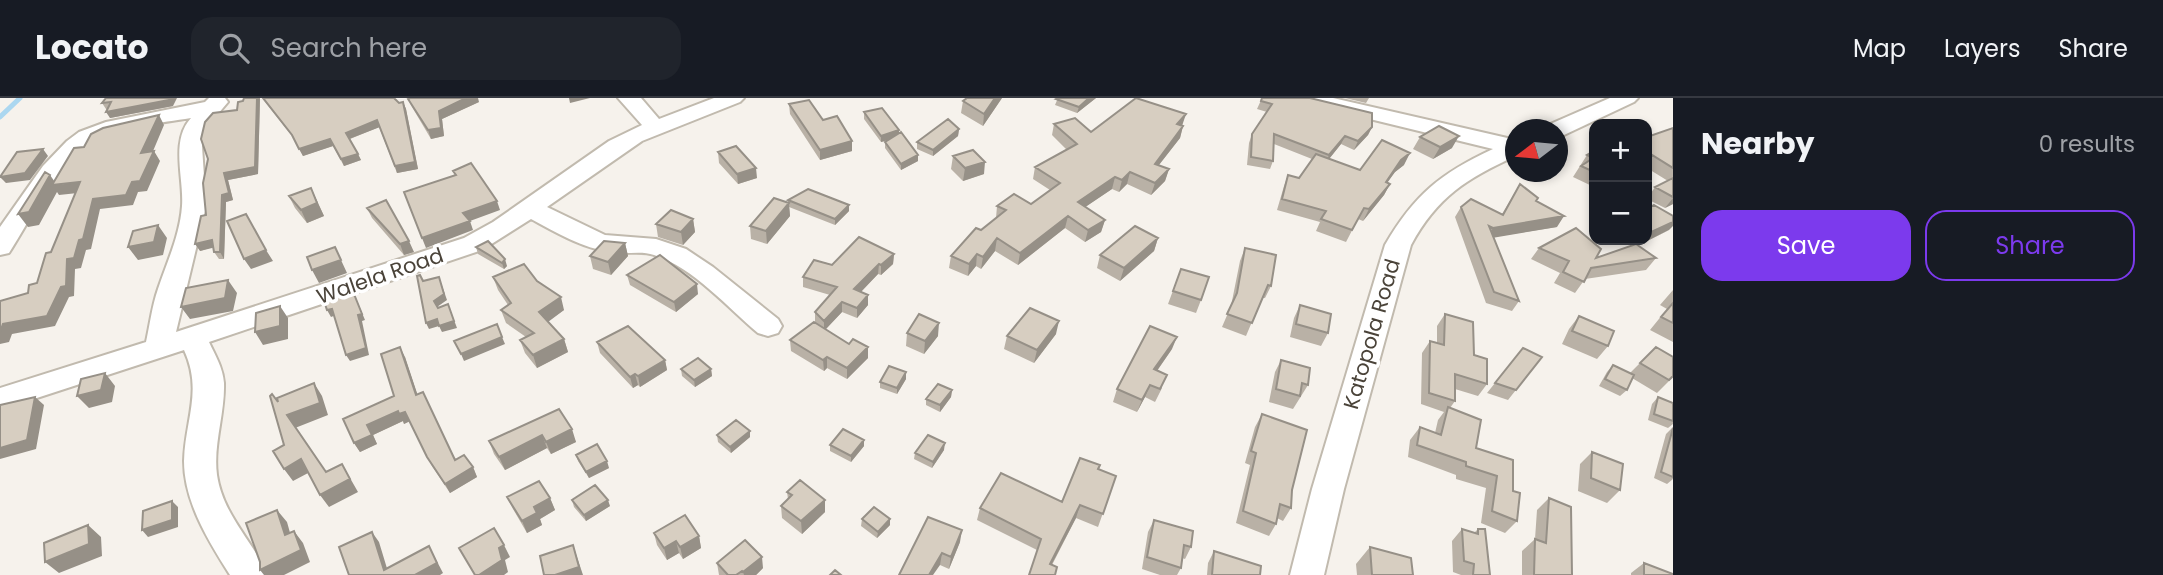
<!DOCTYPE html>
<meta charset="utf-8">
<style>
:root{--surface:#171b24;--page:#20242c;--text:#f1f3f6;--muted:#9ea1a6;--line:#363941;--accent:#7c3aed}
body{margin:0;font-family:Poppins,sans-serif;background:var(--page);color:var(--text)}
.controls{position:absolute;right:21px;top:21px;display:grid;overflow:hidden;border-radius:14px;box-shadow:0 4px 10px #0003}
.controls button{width:63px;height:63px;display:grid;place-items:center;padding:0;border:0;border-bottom:2px solid var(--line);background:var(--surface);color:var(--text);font:35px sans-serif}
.compass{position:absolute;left:1505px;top:21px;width:63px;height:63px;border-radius:50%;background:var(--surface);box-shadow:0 4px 10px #0003;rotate:254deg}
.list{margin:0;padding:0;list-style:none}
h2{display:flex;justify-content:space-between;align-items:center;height:91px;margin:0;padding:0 28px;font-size:30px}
h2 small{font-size:23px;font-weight:400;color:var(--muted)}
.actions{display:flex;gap:14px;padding:21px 28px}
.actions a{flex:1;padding:16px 0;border:2px solid var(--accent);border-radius:21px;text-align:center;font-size:24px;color:var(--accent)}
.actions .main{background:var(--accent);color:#fff}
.icon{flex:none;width:38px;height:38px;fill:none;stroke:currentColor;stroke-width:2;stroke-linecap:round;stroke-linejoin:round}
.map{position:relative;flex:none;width:1673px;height:477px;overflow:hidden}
header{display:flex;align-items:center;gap:42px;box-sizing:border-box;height:98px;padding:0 35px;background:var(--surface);border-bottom:2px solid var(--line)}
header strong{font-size:33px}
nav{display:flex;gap:38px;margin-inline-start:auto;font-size:24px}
.search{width:490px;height:63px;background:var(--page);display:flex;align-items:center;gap:18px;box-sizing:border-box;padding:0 24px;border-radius:21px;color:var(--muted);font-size:26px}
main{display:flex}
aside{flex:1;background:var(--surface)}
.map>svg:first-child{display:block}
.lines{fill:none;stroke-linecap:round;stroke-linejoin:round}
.stream{stroke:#abd7f0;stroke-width:5}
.minor-casing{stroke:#c1baae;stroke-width:4}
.minor{fill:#fff;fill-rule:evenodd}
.wall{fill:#b9b1a6}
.shaded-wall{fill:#969087}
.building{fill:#d7cec1;stroke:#969087;stroke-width:2}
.labels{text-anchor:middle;stroke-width:7;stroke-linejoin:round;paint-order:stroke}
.street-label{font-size:21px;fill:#4a4339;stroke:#fff}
</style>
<header>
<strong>Locato</strong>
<div class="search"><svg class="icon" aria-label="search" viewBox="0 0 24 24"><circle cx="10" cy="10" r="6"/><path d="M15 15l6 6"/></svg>Search here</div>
<nav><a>Map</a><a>Layers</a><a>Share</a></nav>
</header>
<main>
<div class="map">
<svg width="1673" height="477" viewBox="0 0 1673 477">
<rect width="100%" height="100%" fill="#f6f2ec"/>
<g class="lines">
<path class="stream" d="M0,19L20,0"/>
<defs>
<path id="minor" d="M209,0H225L228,4L206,30L202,48L206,109L176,234L464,140L493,124L609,43L642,27L618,0H641L659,21L714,0H744L740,4L642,43L547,109L605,137L656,141L686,151L713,169L778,221L782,228L778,235L768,238L758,235C727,209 694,170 654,157C641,152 625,157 611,154C582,150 557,135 531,121L482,152L209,244C215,257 223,270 224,285C225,316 213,346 217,377C223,417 252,442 268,477H230C209,444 184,404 184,363C185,322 203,293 184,252L0,312V290L146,244C150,226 152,208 158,191C167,164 180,137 182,108C184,80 170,43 191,20C160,25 126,28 98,42C59,62 32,119 9,155L0,157V129L43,68L67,43L79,34L106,24L205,4Z
M1296,0H1333L1516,42V58C1467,80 1437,99 1411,147L1344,391L1324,477H1290L1312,391L1385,147C1414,97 1441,75 1493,51L1300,4Z
M1610,0H1638L1634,4L1564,37L1558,38V32H1545L1548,27Z"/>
</defs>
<use href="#minor" class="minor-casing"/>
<use href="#minor" class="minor"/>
</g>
<path class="wall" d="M106,0L173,8L110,20L108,11H106L102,5Z
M244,0H260L258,76L228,82L233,102L226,104L224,161H219L214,154L213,149L200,153L206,117L237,12Z
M262,0H394L399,5L403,4L406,11L418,71L397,75L379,29L350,41L361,62L344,68L333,48L303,58L296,43Z
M1002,0L983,28L961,15L963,3Z
M1058,0H1096L1077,15L1055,7Z
M1262,0L1372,29L1368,37L1354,52L1341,46L1329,61L1360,72L1404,67L1395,74L1387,84L1390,86L1384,97L1363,123L1358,121L1346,144L1316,133L1320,124L1277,112L1284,88L1288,77L1299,80L1312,61L1274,46L1273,63L1270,71L1247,67L1249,45L1252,36L1267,14L1257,11Z
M1345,0H1369L1366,5Z
M408,1L479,4L442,21L444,38L431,41L412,9Z
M789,6L823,22L852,43V53L820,62L790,16Z
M864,14L899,35L918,57V63L901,72L885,50V44L888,42L881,44L864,21Z
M1054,26L1091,34L1183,28L1180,40L1159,67L1169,71L1165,83L1151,97L1127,86L1119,94L1112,91L1085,109L1105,122L1101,134L1085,144L1065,130L1018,167L995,153L981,171L976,168L968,178L949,170L951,158L996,120L997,108L1031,106L1050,92L1033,81L1035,69L1067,52L1052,37Z
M1673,30V106L1665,110L1647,101L1655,89L1668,83L1647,70V39Z
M959,31L958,38L933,58L917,51V44Z
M1420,39L1452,50L1433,61L1413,51Z
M1594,53V89L1573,79L1587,57Z
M718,54L757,80L738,86L719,65Z
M953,58L984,76L963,83L951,71Z
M1520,86L1536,103L1557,129L1493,139L1519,203L1512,213L1486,205L1455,119L1461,109L1502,116Z
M311,90L324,118L307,125L295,110L289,98Z
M788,102L849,113L835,127L789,109L790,118L767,146L751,141L750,128L788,105Z
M367,110L414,154L404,157L372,120Z
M693,121L695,134L683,147L658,139L656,126Z
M1669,132L1637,148L1656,160L1646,172L1585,181L1575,195L1554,185L1560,175L1531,161L1539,150L1596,160L1632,148L1620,142H1647Z
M1158,140L1154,153L1120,183L1097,170L1100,157Z
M625,145L628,158L611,177L593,171L590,158Z
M476,149L507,168L504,171L478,156Z
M1245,150L1271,188L1265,200H1262L1246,238L1222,229L1231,208L1240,163Z
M894,156L893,166L881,177L878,176L861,194L868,207L857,220L842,214L826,231L868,260L847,281L827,270L824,273L791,253L790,242L817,226L815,224V214L830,197L803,189V179L832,167Z
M1181,171L1201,202L1196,215L1168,206Z
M627,177L698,196L676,214L630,187Z
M493,179L537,183L564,212L548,223L564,241L568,254L537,270L525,255L520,242L526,239L506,225L501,212L508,207L498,192Z
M1673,192V244L1650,232L1667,211L1660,207Z
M1300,207L1328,235L1321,248L1290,239L1294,220Z
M1445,216L1474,257L1487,286L1478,298L1455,291V303L1450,310L1476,350L1513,393L1517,423L1505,435L1481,425L1486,390L1456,381V377L1408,359L1410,342L1420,329L1435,335L1438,322L1444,314L1421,306L1422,255L1430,243L1437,244V228Z
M1579,218L1608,248L1597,261L1562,246L1569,231Z
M907,235L938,238L924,256L906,248Z
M1056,236L1034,265L1004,251L1007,238Z
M597,244L665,262L667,272L640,289L638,287L633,290L600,255Z
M1523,250L1542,259L1508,302L1487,295Z
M1172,251L1157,273L1162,290L1155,304L1145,299L1137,314L1113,304L1117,291Z
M405,259L417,296L456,362L473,369L477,379L450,395L432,368L410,323L404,326L403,323L373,337L377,346L360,354L354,345L394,298Z
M1281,262L1308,287L1293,311L1269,304L1275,274Z
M1640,265L1673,279L1657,295L1632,280L1627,292L1620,298L1599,288L1607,274L1613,267L1630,275Z
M681,271H711L712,278L695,289L682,278Z
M906,274V281L897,296L880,290V284Z
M952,292L951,299L940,314L926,307V301Z
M1658,299L1673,305V326L1668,330L1648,322L1652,306Z
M559,311L576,344L551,356L547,350L505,372L494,356L489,343Z
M1262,316L1292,392L1291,410L1283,423L1277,420L1276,426L1269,438L1236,425L1250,367L1245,365L1255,329Z
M1673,329V381L1667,386L1654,380L1666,336Z
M750,333V339L731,355L718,344L717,337Z
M864,342V348L851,364L830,353V347Z
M944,352L932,370L914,361L915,355Z
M1592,354L1620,392L1607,405L1578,393L1580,366Z
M576,357L609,370L589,380L578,363Z
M1098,371L1116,378L1098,429L1076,420L1052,467L1055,477L1037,452L977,422L980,410L1062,404Z
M787,394L825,402V414L802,436L782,420L781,408L788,401Z
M507,399L550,400L555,412L540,421L542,427L527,435L513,411Z
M1549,400L1572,477H1522V453L1535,441L1537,412Z
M572,402L610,408L586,423L574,409Z
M862,421H890V427L877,440L861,428Z
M1154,422L1191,449L1185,461L1182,460L1181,470L1177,477H1160L1142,471L1148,434Z
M1462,431L1474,435L1478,431L1490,477H1461L1453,474L1452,443Z
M654,435L699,438L701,450L683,461L679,455L667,462L657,447Z
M960,444L949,471L940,467L899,477Z
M1370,449L1413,477H1357L1356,466Z
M1214,453L1260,477H1207L1208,465Z
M717,465L763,470L756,477H719Z
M1644,465L1673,477H1631V475Z"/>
<path class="shaded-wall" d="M170,0H177L173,8L110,20L106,14Z
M257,0H260L258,76L228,82L233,102L226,104L224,161L220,154L224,75Z
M466,0H478L479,4L442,21L444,38L431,41L428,32L439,13Z
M569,0H590L570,5Z
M995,0H1002L983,28L984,16Z
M1089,0H1096L1077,15L1079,9Z
M403,4L406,11L418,71L397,75L395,68Z
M1186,16L1182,28L1177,26Z
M159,17L164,27L148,65L141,55Z
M377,22L380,29L349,41L346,35Z
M1183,28L1180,40L1151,77L1155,66Z
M1372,29L1368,37L1354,52L1358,43Z
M959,31L958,38L933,58V52Z
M899,32V39L881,44V38Z
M1345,38L1341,46L1325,66L1329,57Z
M1459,38L1452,50L1433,61L1440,49Z
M330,41L333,48L303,58L299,51Z
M852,43V53L820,62V52Z
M43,51L48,58L30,82L6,85L0,79Z
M154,53L160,63L147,93L138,94L133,107L100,111L91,151L86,152L81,170L75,171L74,198L69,199L55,228L12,236L9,244L0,246V234L3,226L67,161L79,142L93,101L132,84Z
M1410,55L1404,67L1395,74L1380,95L1386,84L1401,62Z
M358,56L361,62L344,68L341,61Z
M918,57V63L901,72V66Z
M985,64L984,76L963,83L965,70Z
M756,70L757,80L738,86L737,76Z
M1169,71L1165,83L1151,97L1155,85Z
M1130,74L1127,86L1119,94L1122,82Z
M50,77L57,87L80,84L87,94L59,97L57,94L39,127L28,129L18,116Z
M1115,79L1112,91L1075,116L1078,104Z
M1390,86L1384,97L1363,123L1369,111Z
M311,90L324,118L307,125L301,112Z
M1673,100V106L1665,110Z
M497,103L500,112L470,123L473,132L426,150L422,140L463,115Z
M789,105L790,118L767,146L766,133Z
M849,107V113L835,127V121Z
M1068,118L1065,130L1018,167L1020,155Z
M1564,118L1557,129L1486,141L1493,130Z
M693,121L695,134L683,147L681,134Z
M1105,122L1101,134L1085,144L1088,132Z
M1673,124V128L1669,132L1635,149L1641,142H1647V136Z
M158,127L167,140L163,157L138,162L128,149Z
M997,140L995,153L981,171L983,159Z
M1158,140L1154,153L1120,183L1124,170Z
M212,142L216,149L200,153L195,146Z
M409,143L414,154L404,157L400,146Z
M625,145L628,158L611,177L608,164Z
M335,149L347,175L319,185L312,172Z
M266,152L273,163L251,171L244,161Z
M894,156L893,166L881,177V167Z
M977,156L976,168L968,178L969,166Z
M505,161L507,168L504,171L502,165Z
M879,166L878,176L854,201V191Z
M439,179L447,202L437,209L434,203Z
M228,182L237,195L233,213L190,221L181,209Z
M697,186L698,196L676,214L674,204Z
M352,191L365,222L362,223L369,257L350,263L346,257Z
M868,197V207L857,220V210Z
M561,199L564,212L544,227L539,214Z
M842,204V214L824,233V223Z
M448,206L457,230L442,234L439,228L429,231L426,225Z
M280,208L288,220V241L263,247L255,234Z
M332,211L336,217L331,219L327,212Z
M1059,223L1056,236L1034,265L1037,252Z
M939,225L938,238L924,256L925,243Z
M502,239L505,246L464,263L461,256Z
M1177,239L1172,251L1149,284L1154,271Z
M564,241L568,254L537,270L533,257Z
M400,249L405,259L421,307L416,297Z
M868,249V260L847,281V270Z
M827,259V270L824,273L823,262Z
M665,262L667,272L640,289L638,278Z
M711,271L712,278L695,289L694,282Z
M906,274V281L897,296V290Z
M105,275L115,288L112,304L89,310L77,298Z
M635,276L638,287L633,290L630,279Z
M314,285L322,298L328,317L295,330L287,317Z
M1150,287L1145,299L1137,314L1142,302Z
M952,292L951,299L940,314V307Z
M35,299L44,307L36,351L0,361V350Z
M398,313L405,314L410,323L404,326L403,323L373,337L377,346L360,354L354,345L367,327Z
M572,331L576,344L551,356L546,344Z
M750,333V339L731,355L730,349Z
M542,337L547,350L505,372L499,359Z
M864,342V348L851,364V358Z
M945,345L944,352L932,370L933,364Z
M301,361L310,374L293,383L284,371Z
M607,363L609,370L589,380L586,374Z
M342,366L358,394L329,409L320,397Z
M473,369L477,379L450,395L445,386Z
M550,400L555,412L540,421L542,427L527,435L522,423L534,409Z
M608,402L610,408L586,423L584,417Z
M825,402V414L802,436L801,423Z
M172,403L178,409V429L148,439L142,432Z
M1080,407L1076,420L1046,477L1050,466Z
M277,412L287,424L294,449L285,437Z
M890,421V427L877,440L878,434Z
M88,427L101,439L102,458L59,475L45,464Z
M962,432L960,444L949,471L951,459Z
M294,433L303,445L310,464L284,477H264L260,472Z
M372,434L379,444L389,477L384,472Z
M699,438L701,450L683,461L680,449Z
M676,443L679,455L667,462L664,450Z
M504,447L510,459L505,462L508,474L504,477H479L499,450Z
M573,447L583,477H555Z
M429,448L443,475L440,477H415Z
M942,455L940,467L933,477H929Z
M762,459L763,470L756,477H744L743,474Z"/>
<path class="building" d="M106,0H170L169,2L106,14L111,4L102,5Z
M244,0H257L255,69L224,75L229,95L222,97L220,154H214L212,142L195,146L201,118L206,117L203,85L208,61L201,41L205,24L213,15L237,12L238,4L243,3Z
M263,0H394L399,5L403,4L415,64L395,68L377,22L346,35L358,56L341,61L330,41L299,51L292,37Z
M410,0H466L439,13L441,30L428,32L408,1Z
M967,0H995L984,16L963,3Z
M1058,0H1089L1079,9L1056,1Z
M1136,0L1186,16L1177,26L1183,28L1155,66L1169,71L1155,85L1130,74L1122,82L1115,79L1078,104L1105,122L1088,132L1068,118L1020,155L997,140L983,159L977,156L969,166L951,158L976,130L981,132L1006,112L997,108L1014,96L1031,106L1060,85L1035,69L1077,46L1054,26L1075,20L1091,34Z
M1262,0H1310L1372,15V29L1358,43L1345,38L1329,57L1274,36L1273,63L1251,59L1252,36L1272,6L1261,3Z
M809,2L823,22L837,18L852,43L820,52L789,6Z
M882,10L899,32L881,38L864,14Z
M159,17L141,55L154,53L140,83L132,84L126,97L93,101L83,141L79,142L74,160L67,161L66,188L61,189L47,218L3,226L0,234V203L28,195L29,187L37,185L46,155L51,154L80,84L52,87L74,50L84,49L91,36L103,30Z
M948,21L959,31L933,52L917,44Z
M1439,28L1459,38L1440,49L1420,39Z
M1673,30V70L1652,57L1647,60V39Z
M901,34L918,57L901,66L885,44Z
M1382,42L1410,55L1401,62L1386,84L1390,86L1369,111L1364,110L1352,132L1321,121L1326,113L1282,101L1288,77L1299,80L1316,56L1360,72Z
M736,48L756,70L737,76L718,54Z
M43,51L25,75L0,79L17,54Z
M973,52L985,64L965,70L953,58Z
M1594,53V74L1581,68L1593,60L1587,57Z
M471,65L497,103L463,115L470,123L422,140L404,94L456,77L453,73Z
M45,74L50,77L29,114L18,116Z
M1673,80V99L1655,89Z
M1520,86L1538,100L1536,103L1564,118L1493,130L1489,128L1519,203L1494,194L1461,109L1471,101L1503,117Z
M311,90L317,105L301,112L289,98Z
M808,91L849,107L835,121L788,102Z
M774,100L789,105L766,133L750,128Z
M386,102L409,143L400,146L367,110Z
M1654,107L1673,118V124L1647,136V111Z
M671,112L693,121L681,134L656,126Z
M246,116L266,152L244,161L227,123Z
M158,127L154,144L128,149L133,133Z
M1135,128L1158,140L1124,170L1100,157Z
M1576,130L1601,151L1596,160L1636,146L1656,160L1591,170L1584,184L1563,174L1569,163L1539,150Z
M859,139L894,156L881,167L879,166L854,191L868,197L857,210L842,204L824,223L815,214L837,189L803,179L814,162L832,167Z
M488,143L505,161L502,165L476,149Z
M604,143L625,145L608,164L590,158Z
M335,149L341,162L312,172L307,159Z
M1245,150L1276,157L1271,188L1268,187L1252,225L1227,216L1237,195Z
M660,157L697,186L674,204L627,177Z
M524,166L537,183L561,199L539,214L564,241L533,257L520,242L534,235L501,212L511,205L493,179Z
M1181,171L1209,179L1201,202L1173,193Z
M420,177L423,183L439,179L444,196L434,203L438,210L448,206L454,223L439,228L437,221L426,225L417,178Z
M228,182L225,200L181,209L186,190Z
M352,191L362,216L358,217L366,250L346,257L332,211L327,212L323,200Z
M1673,205V225L1661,219Z
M1300,207L1331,216L1328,235L1296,226Z
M280,208V228L255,234L256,215Z
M1030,210L1059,223L1037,252L1007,238Z
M919,216L939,225L925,243L907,235Z
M1445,216L1473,224L1474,257L1487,261V286L1455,276V303L1429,295L1430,243L1444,247Z
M1579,218L1614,233L1608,248L1572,233Z
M814,224L849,246L853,241L868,249L847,270L827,259L823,262L790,242Z
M497,226L502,239L461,256L454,243Z
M628,228L665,262L638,278L635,276L630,279L597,244Z
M1150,228L1177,239L1154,271L1167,277L1160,291L1150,287L1142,302L1117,291Z
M400,249L416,297L423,294L455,362L464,357L473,369L445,386L427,359L405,314L399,316L398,313L367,327L372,337L354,345L343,321L394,298L381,256Z
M1656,249L1673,259V278L1669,282L1640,265Z
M1523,250L1542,259L1516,292L1495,285Z
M698,260L711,271L694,282L681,271Z
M1281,262L1310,270L1308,287L1302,285L1300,298L1276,291Z
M1613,267L1634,277L1627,292L1605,281Z
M889,268L906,274L897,290L880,284Z
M105,275L101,292L77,298L81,281Z
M314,285L320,305L287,317L326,374L342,366L350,381L320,397L301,361L284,371L273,353L284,347L270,298L272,296L278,304L277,300Z
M938,286L952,292L940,307L926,301Z
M35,299L27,342L0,350V307Z
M1658,299L1673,305V323L1654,316Z
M1448,309L1481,322L1476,350L1513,362V393L1520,395L1517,423L1492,413L1497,378L1466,368V364L1417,347L1420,329L1441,337Z
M559,311L572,331L546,344L542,337L499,359L489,343Z
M1262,316L1307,332L1292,392L1291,410L1280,406L1276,426L1243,413L1256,355L1251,353Z
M736,322L750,333L730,349L717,337Z
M1673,330V379L1661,374Z
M843,331L864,342L851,358L830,347Z
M928,337L945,345L933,364L915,355Z
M597,346L607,363L586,374L576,357Z
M1592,354L1623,366L1620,392L1591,380Z
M1080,360L1100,367L1098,371L1116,378L1103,416L1080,407L1050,466L1057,469L1055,477H1029L1041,441L980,410L1001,375L1062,404Z
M800,382L825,402L801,423L781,408L792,397L787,394Z
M539,383L550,400L534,409L537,415L522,423L507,399Z
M595,387L608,402L584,417L572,402Z
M1549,400L1571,409L1572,477H1534L1535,441L1546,445Z
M172,403V422L142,432L143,413Z
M874,409L890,421L878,434L862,421Z
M277,412L285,437L294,433L301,452L260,472V464L246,425Z
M685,417L699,438L680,449L676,443L664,450L654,435Z
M928,419L962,432L951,459L942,455L929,477H899Z
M1154,422L1193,433L1191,449L1184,447L1181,470L1147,459Z
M88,427L89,446L45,464L44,445Z
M494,430L504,447L499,450L502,462L479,477H475L459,450Z
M1462,431L1478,436V431H1485L1490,477H1473L1474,466L1464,463Z
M372,434L384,472L429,448L437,465L415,477H349L339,449Z
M745,442L762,459L743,474L742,473L736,477H728L717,465Z
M573,447L579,469L555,477H544L540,458Z
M1370,449L1411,460L1413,477H1372Z
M1214,453L1261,468L1260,477H1212Z
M1644,465L1673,476V477H1644Z
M835,472L841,477H830Z"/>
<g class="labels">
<g class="street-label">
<text transform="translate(380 178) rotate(-19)" y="7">Walela Road</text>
<text transform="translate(1372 236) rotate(-74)" y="7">Katopola Road</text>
</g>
</g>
</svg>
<div class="controls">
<button>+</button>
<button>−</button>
</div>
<svg class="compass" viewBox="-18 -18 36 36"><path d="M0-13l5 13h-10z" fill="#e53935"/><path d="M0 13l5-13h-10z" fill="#9ea1a6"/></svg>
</div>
<aside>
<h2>Nearby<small>0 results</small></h2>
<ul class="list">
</ul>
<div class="actions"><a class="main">Save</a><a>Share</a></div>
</aside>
</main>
